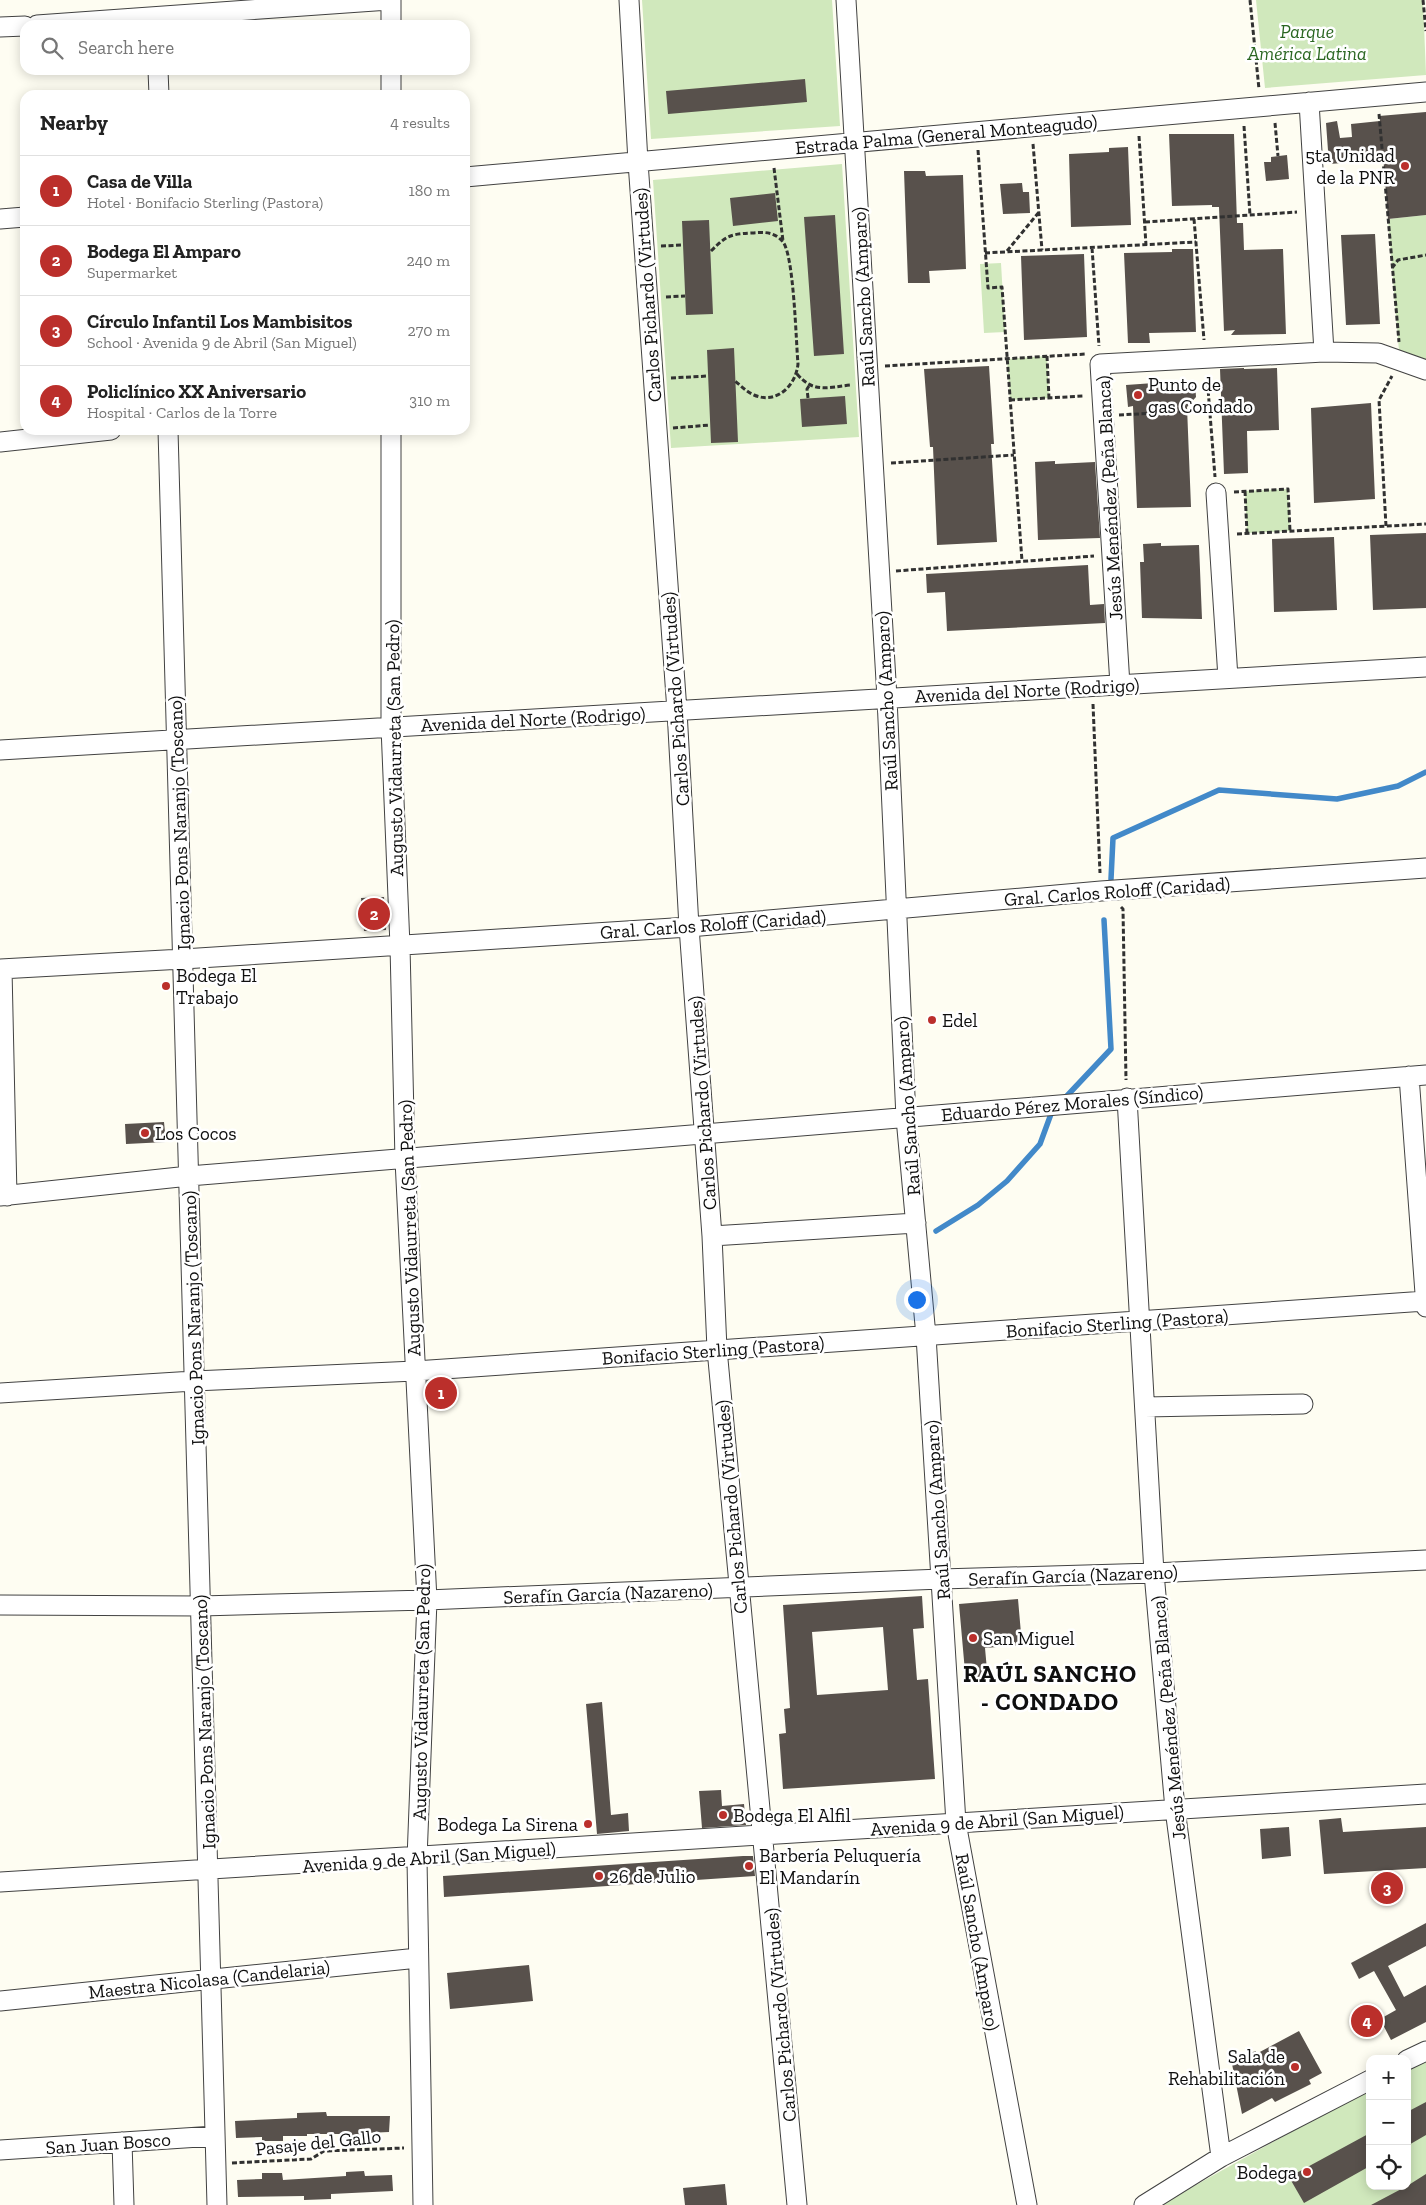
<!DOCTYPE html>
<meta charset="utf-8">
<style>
:root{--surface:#fff;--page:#f2f2f2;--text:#222;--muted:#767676;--line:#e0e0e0;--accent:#bb2f2b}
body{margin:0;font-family:"Zilla Slab",serif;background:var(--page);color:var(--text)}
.controls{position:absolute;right:15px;bottom:15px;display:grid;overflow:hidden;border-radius:10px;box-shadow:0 2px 12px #0003}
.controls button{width:45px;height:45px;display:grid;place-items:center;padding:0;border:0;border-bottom:1px solid var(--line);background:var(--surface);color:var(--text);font:25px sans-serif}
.you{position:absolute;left:916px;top:1299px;width:18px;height:18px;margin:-12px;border:4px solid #fff;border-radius:50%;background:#1a73e8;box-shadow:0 0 0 8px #1a73e833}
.badge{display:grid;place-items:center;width:32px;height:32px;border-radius:50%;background:var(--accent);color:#fff;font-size:16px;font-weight:700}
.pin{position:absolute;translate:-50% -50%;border:2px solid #fff;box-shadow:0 1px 5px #0006}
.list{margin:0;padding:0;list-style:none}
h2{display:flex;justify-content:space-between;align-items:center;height:65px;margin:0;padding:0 20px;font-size:21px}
h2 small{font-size:16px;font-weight:400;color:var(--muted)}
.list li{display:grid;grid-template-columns:32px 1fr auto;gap:15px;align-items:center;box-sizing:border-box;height:70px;padding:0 20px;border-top:1px solid var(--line)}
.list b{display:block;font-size:19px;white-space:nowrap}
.list p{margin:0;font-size:16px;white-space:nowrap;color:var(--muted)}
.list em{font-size:16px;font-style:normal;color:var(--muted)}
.icon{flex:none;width:28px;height:28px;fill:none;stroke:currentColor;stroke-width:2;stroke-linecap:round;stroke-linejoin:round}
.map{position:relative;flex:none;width:1426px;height:2205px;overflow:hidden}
.search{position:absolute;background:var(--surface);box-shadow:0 2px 12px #0003;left:20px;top:20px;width:450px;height:55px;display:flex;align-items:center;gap:12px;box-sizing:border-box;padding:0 18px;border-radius:15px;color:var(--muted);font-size:19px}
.panel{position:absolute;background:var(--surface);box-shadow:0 2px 12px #0003;left:20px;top:90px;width:450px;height:345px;border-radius:15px}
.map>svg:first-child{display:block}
.green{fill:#d0e8bc}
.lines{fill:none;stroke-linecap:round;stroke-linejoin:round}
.stream{stroke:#4289c9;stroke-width:5.5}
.building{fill:#58514c;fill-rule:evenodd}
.minor-casing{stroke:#424242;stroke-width:21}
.path{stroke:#313131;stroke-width:3;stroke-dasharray:5 2.5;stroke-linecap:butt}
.minor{stroke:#fff;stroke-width:19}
.poi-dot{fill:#bb2f2b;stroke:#fff;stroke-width:2}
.labels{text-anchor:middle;stroke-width:5;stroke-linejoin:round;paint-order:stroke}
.park-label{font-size:19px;font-style:italic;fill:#2a6621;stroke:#fff}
.street-label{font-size:19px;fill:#0f0f0f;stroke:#fff}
.poi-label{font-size:19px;fill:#0f0f0f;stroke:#fff;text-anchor:start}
.district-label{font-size:24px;font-weight:bold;letter-spacing:1px;fill:#0f0f0f;stroke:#fff}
</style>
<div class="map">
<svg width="1426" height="2205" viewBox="0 0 1426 2205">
<rect width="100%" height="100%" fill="#fefdf2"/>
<path class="green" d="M642,0H832L840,126L651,139Z
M1256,0H1423L1426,75L1265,88Z
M842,164L859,437L671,448L653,180Z
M1426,215V360L1399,351L1388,219Z
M1001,263L1005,332L984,333L980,264Z
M1047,356L1049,398L1010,400L1007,359Z
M1288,489L1290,531L1247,533L1245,491Z
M1426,2057V2205H1160L1370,2088V2186H1407V2067Z"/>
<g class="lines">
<path class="stream" d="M1111,879L1113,838L1219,790L1337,799L1398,786L1426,772
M1064,1099L1111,1049L1104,920
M936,1231L978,1205L1007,1181L1040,1144L1051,1114L1054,1110"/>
</g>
<path class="building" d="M805,79L807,102L668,114L666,91Z
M1426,112V215L1388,219L1383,155L1343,159V163L1329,164L1326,123L1337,121L1340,138L1352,137L1351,124L1380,121L1379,116Z
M1169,134H1234L1237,223H1243L1244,250L1283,249L1286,334L1231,335L1235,330L1224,331L1219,207H1212V205L1172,206Z
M1128,147L1131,225L1071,227L1069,154L1109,152V148Z
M1287,155L1289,179L1266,181L1264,162H1271V157Z
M904,171H925L926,176L963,175L966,269L929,271L930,283H908Z
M1022,183L1023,192H1029L1030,213L1003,214L1000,184Z
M775,193L778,221L733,226L730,198Z
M835,215L844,354L814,356L804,217Z
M709,220L713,314L686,315L682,221Z
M1375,234L1380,324L1346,325L1341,235Z
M1172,249H1193L1196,332L1149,333L1150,343H1128L1124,253L1172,252Z
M1084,254L1087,337L1024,340L1021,256Z
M734,348L738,442L711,443L707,350Z
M989,366L994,444H991L997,542L937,545L933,447H930L924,369Z
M1244,368V369L1277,368L1279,430L1247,431L1248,473L1224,474L1220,369Z
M1168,382L1172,384L1195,383L1196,397L1187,407L1191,507L1137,508L1133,406L1128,407L1126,385Z
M845,396L847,424L802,427L800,399Z
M1371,403L1375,499L1314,503L1311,408Z
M1055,461V464L1095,462L1100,538L1038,540L1035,462Z
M1426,533V608L1373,610L1370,535Z
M1334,537L1337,610L1274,612L1272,539Z
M1161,543V546L1199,545L1202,619L1142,618L1140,562H1144L1143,544Z
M1088,565L1090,605L1104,604L1105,623L947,631L945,592L927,593L926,574Z
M384,897L386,930L364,931L361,898Z
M164,1122L166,1142L126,1144L125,1124Z
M922,1596L924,1628L913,1629L917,1680L928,1679L935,1779L783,1789L779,1734L786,1733L784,1709L790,1708L783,1605ZM883,1627L888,1690L817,1695L812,1632Z
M1018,1599L1022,1645L985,1648L988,1681L966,1683L959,1604Z
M602,1702L611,1815L628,1813L629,1831L597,1834L586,1704Z
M721,1790L722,1806L744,1804L746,1825L702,1828L699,1791Z
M1341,1818L1343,1832L1426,1827V1868L1324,1874L1319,1820Z
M1289,1827L1291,1856L1262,1859L1260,1829Z
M743,1856H753L755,1876L444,1897L443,1876Z
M1426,1923V1946L1388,1966L1404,1997L1426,1985V2022L1391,2040L1380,2019L1396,2010L1374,1971L1359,1979L1351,1963Z
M529,1965L533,2001L450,2009L447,1973Z
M1299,2031L1322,2073L1309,2080L1311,2084L1275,2102L1272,2098L1242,2114L1231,2059L1256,2051V2054Z
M1426,2102V2135L1407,2146V2112Z
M326,2112L327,2116H390L389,2132L367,2133L366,2138H345V2134H307V2136H283V2141H262V2137L236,2138L235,2121L297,2118V2113Z
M1370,2133V2166L1304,2203L1289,2177Z
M364,2171L365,2176L392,2175L393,2191L331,2194V2199L304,2200V2196L238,2197L237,2180L262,2179V2173H282L283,2180L346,2176V2172Z
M1426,2174V2205H1371L1407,2186Z
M725,2184L727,2205H685L683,2188Z"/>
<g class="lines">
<defs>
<path id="minor" d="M391,0V25
M629,0L638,162L677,711L689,927L712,1236L717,1349L797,2205
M846,0L887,698L906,1118L926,1336L956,1823L1027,2205
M37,25L389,0
M0,27L25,26
M158,70L159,95
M391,70V95
M465,177L1426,92
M0,219L25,217
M1324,352L1378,353L1426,370
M168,430L217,2205
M391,430V727L400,946L405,1160L427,1600L417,1859L423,2205
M0,442L111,430
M1216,493L1228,678
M1120,685L1100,364L1324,352L1309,102
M0,750L1426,667
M0,969L183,959L689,927L1101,891L1426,868
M2,969L7,1196
M1409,1076L1426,1307
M1127,1098L1154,1573L1175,1809L1221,2157
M0,1196L189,1176L1426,1075
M712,1236L916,1223
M0,1393L194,1381L415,1371L1426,1301
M1145,1407L1303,1404
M0,1605L201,1606L427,1600L941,1579L1154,1573L1426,1560
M0,1882C476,1857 951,1823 1426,1794
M0,2001L418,1958
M1407,2060L1426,2051
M122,2142L124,2205
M0,2150L215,2136
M1144,2205L1221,2157L1370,2080"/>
</defs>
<use href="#minor" class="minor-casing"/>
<path class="path" d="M1250,0L1259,89
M1423,0L1426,31
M1379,114L1399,342
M1275,123L1278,156
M1244,126L1250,215
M1139,136L1146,245
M1033,144L1042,250
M978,150L988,288L1002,287L1022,561
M774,168L783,241
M1194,219L1204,340
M1145,222L1297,212
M661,246L683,245
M1092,248L1099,346
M711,251C726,236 730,234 751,233C763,232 774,231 783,242C794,256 796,342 798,364C796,385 777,405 754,395C747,392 741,386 735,381
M1007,251L1039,212
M985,253L1196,242
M1392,268L1398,260L1426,255
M666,297L685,296
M1047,356L1049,398
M885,366L1086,354
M797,374C814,394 828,387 851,385
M1207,376L1215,477
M671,378L708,376
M808,398L807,389L809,386
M1010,400L1084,396
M1119,415L1209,410
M673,428L710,425
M891,463L1014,455
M1245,491L1247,533
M1234,492L1288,489L1290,531
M1386,526L1379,400L1392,376
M1237,534L1426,524
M896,571L1094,556
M1093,704L1100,873
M1121,907L1123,909L1126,1080
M232,2163L311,2159L324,2151L404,2148"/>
<use href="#minor" class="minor"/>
</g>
<g class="poi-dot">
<circle cx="1405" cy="166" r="5"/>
<circle cx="1138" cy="395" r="5"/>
<circle cx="166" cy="986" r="5"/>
<circle cx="932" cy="1020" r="5"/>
<circle cx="145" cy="1133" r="5"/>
<circle cx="973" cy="1638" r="5"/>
<circle cx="723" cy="1815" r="5"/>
<circle cx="588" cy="1824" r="5"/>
<circle cx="749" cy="1866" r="5"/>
<circle cx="599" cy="1876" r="5"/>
<circle cx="1295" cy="2067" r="5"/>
<circle cx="1307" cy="2172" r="5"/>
</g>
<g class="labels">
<g class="park-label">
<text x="1307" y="38">Parque<tspan x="1307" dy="22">América Latina</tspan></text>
</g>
<g class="street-label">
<text transform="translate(946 134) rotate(-5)" y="7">Estrada Palma (General Monteagudo)</text>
<text transform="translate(647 295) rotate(-94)" y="7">Carlos Pichardo (Virtudes)</text>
<text transform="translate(863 297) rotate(-93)" y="7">Raúl Sancho (Amparo)</text>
<text transform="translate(1109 498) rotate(-93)" y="7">Jesús Menéndez (Peña Blanca)</text>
<text transform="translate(1027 690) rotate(-3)" y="7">Avenida del Norte (Rodrigo)</text>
<text transform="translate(675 699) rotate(-94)" y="7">Carlos Pichardo (Virtudes)</text>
<text transform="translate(886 701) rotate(-93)" y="7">Raúl Sancho (Amparo)</text>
<text transform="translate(533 719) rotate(-3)" y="7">Avenida del Norte (Rodrigo)</text>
<text transform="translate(394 748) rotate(-91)" y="7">Augusto Vidaurreta (San Pedro)</text>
<text transform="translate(179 823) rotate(-92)" y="7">Ignacio Pons Naranjo (Toscano)</text>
<text transform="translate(1117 891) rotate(-4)" y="7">Gral. Carlos Roloff (Caridad)</text>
<text transform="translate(713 924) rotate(-4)" y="7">Gral. Carlos Roloff (Caridad)</text>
<text transform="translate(702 1103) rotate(-94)" y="7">Carlos Pichardo (Virtudes)</text>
<text transform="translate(1072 1103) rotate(-5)" y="7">Eduardo Pérez Morales (Síndico)</text>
<text transform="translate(907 1106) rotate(-94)" y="7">Raúl Sancho (Amparo)</text>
<text transform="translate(409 1228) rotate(-92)" y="7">Augusto Vidaurreta (San Pedro)</text>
<text transform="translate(193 1318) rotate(-92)" y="7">Ignacio Pons Naranjo (Toscano)</text>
<text transform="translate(1117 1323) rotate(-4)" y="7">Bonifacio Sterling (Pastora)</text>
<text transform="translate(713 1350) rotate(-4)" y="7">Bonifacio Sterling (Pastora)</text>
<text transform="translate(731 1507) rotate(-95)" y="7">Carlos Pichardo (Virtudes)</text>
<text transform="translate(937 1510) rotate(-94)" y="7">Raúl Sancho (Amparo)</text>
<text transform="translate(1073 1575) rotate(-2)" y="7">Serafín García (Nazareno)</text>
<text transform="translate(608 1593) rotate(-2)" y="7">Serafín García (Nazareno)</text>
<text transform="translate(421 1692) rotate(-89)" y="7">Augusto Vidaurreta (San Pedro)</text>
<text transform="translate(1168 1718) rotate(-95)" y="7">Jesús Menéndez (Peña Blanca)</text>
<text transform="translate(204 1722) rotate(-92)" y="7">Ignacio Pons Naranjo (Toscano)</text>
<text transform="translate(997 1820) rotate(-4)" y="7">Avenida 9 de Abril (San Miguel)</text>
<text transform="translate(429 1857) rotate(-4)" y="7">Avenida 9 de Abril (San Miguel)</text>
<text transform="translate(978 1942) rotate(80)" y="7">Raúl Sancho (Amparo)</text>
<text transform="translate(209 1979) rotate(-6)" y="7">Maestra Nicolasa (Candelaria)</text>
<text transform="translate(780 2015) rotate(-95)" y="7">Carlos Pichardo (Virtudes)</text>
<text transform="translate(318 2142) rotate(-6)" y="7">Pasaje del Gallo</text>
<text transform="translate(108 2143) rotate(-4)" y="7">San Juan Bosco</text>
</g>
<g class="poi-label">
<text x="1395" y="162" text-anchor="end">5ta Unidad<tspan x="1395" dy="22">de la PNR</tspan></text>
<text x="1148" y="391">Punto de<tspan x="1148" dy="22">gas Condado</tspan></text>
<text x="176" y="982">Bodega El<tspan x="176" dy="22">Trabajo</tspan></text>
<text x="942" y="1027">Edel</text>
<text x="155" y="1140">Los Cocos</text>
<text x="983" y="1645">San Miguel</text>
<text x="733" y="1822">Bodega El Alfil</text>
<text x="578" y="1831" text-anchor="end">Bodega La Sirena</text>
<text x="759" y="1862">Barbería Peluquería<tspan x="759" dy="22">El Mandarín</tspan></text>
<text x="609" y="1883">26 de Julio</text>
<text x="1285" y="2063" text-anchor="end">Sala de<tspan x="1285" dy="22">Rehabilitación</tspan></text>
<text x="1297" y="2179" text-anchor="end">Bodega</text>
</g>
<g class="district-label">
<text x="1050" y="1682">RAÚL SANCHO<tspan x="1050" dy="28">- CONDADO</tspan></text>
</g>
</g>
</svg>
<div class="controls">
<button>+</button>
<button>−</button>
<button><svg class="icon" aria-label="locate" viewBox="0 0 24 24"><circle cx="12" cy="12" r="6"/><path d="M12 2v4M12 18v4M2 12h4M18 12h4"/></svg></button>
</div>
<div class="you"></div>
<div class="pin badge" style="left:441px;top:1393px">1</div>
<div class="pin badge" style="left:374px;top:914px">2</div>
<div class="pin badge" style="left:1387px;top:1888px">3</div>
<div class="pin badge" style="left:1367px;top:2021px">4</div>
<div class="search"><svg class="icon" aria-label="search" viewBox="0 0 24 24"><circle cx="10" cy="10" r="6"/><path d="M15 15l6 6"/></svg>Search here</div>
<section class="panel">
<h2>Nearby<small>4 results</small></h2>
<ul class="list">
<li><span class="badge">1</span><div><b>Casa de Villa</b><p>Hotel · Bonifacio Sterling (Pastora)</p></div><em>180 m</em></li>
<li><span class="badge">2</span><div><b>Bodega El Amparo</b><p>Supermarket</p></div><em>240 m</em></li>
<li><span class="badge">3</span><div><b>Círculo Infantil Los Mambisitos</b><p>School · Avenida 9 de Abril (San Miguel)</p></div><em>270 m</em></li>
<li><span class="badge">4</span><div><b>Policlínico XX Aniversario</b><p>Hospital · Carlos de la Torre</p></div><em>310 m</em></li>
</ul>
</section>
</div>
